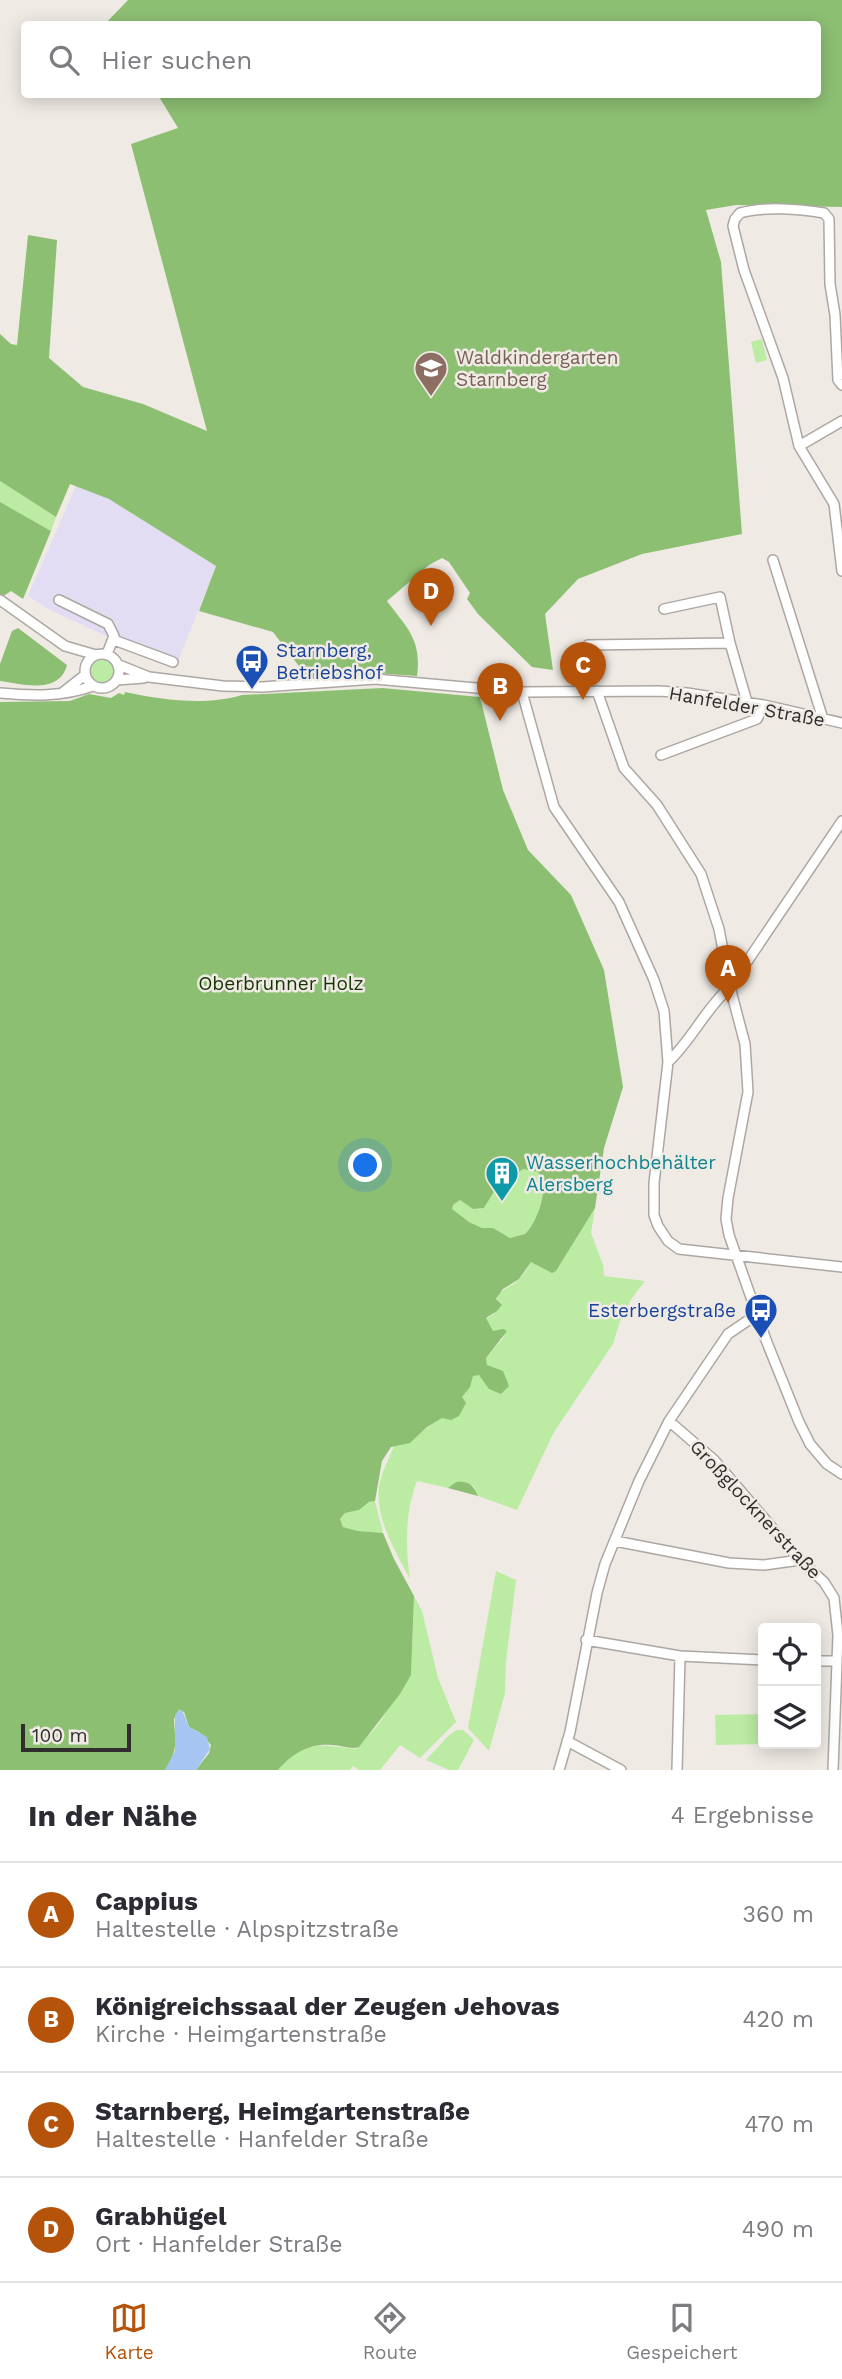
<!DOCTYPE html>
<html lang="de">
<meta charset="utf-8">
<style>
:root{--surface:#fff;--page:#f2f2f3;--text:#2b2b33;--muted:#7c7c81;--line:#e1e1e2;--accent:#b45309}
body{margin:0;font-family:"Work Sans",sans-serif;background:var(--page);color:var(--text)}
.controls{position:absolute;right:21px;bottom:21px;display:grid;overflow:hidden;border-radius:7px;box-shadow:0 4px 18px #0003}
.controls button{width:63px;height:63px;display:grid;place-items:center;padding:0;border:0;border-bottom:2px solid var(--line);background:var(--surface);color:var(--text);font:35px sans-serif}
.scale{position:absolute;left:21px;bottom:18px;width:110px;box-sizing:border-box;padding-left:7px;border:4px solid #302e2c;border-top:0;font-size:19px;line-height:24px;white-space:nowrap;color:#302e2c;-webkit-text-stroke:5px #efeae4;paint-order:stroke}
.you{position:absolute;left:366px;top:1166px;width:24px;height:24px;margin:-18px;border:5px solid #fff;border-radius:50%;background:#1a73e8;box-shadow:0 0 0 10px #1a73e833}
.badge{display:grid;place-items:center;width:46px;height:46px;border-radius:50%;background:var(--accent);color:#fff;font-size:23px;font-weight:700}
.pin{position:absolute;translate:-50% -58px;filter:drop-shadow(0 2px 4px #0008)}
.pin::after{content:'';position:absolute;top:37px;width:24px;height:21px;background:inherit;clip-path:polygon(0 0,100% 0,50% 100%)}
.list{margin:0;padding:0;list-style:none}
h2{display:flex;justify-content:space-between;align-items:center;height:91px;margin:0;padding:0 28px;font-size:30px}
h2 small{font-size:23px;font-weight:400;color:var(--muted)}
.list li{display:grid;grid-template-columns:46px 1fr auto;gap:21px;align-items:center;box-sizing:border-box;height:105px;padding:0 28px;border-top:2px solid var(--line)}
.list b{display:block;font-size:26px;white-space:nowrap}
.list p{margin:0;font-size:23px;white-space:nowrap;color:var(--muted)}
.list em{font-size:23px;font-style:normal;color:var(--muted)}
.icon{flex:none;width:38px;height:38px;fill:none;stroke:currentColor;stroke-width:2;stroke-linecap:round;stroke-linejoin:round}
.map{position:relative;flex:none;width:842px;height:1770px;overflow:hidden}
.search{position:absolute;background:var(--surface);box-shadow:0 4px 18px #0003;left:21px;right:21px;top:21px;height:77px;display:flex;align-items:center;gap:18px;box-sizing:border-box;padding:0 24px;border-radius:7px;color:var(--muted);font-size:26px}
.sheet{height:511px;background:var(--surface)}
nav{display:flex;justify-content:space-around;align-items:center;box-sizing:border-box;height:98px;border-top:2px solid var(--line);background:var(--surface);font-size:19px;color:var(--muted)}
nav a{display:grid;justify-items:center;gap:4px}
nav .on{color:var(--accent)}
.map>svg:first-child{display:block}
.commercial{fill:#e3ddf3}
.green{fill:#bceba3}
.forest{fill:#8dbf73;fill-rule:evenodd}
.water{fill:#a6c5f0}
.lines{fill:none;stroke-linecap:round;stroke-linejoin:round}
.minor-casing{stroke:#aca7a2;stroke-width:12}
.minor{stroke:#fff;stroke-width:9}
.labels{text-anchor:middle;stroke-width:5;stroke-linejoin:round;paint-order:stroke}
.education-label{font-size:19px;fill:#785e54;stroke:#efeae4;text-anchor:start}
.transit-label{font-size:19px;fill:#164399;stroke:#efeae4;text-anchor:start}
.street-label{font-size:19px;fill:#302e2c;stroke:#efeae4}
.park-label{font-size:19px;fill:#143300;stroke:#efeae4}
.culture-label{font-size:19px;fill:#0d838f;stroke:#efeae4;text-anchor:start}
</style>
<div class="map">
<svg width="842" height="1770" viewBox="0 0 842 1770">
<rect width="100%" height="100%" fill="#efeae4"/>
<path class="commercial" d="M76,486L109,499L216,566L177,664L123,647L108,637L48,609L28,596Z"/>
<path class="green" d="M762,339L767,360L756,363L751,342Z
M0,481L56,517L51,531L0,502Z
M89 671a13 13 0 1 1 26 0a13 13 0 1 1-26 0Z
M527,1169L538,1172C550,1188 538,1221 525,1234L510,1238L493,1228H482L469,1222L457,1215L452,1209L453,1205L460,1200L473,1209L484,1208L507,1170Z
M595,1208L591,1233L603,1265L604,1276L645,1281L632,1298L620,1321L613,1344L554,1432L517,1510L478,1496L474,1486L456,1482L448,1488L417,1481C405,1512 405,1546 410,1579C396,1552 375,1519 379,1487C381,1473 389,1459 394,1446C410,1444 415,1437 427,1428C446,1413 466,1400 473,1376L477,1374L483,1379L492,1368L487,1365L486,1358L504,1337L493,1331L486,1319L494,1314C499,1282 505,1295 521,1277C525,1273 528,1267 531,1262L556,1271Z
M375,1501L383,1533L358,1531L343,1527L340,1519L345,1513L359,1510L369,1502Z
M496,1571L516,1580L506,1661L505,1693L489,1751L468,1728Z
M414,1596L422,1611L438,1678L456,1722L420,1758L400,1745L380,1770H359L353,1766L350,1770H278C306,1739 319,1745 356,1749L377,1726L411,1675Z
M763,1714V1744L716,1745L715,1715Z
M457,1730H463L474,1740L458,1770H449L426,1760L449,1735Z"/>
<path class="forest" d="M128,0H842V207L736,205L706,210L721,262L742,534L642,554L578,579L545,614L553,670L532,667L478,614L467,599L470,593L449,562L442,558L429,565L387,601C406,627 422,639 417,676L374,673L308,678L273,632L199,611L216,566L109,499L70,484L56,517L0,481V334L11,344L17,345L28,235L57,240L49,358L83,387L143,404L207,431L131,144L178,128L158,95L818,94V24H105Z
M0,502L51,531L23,599L11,591L2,597L0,596Z
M18,628L67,665C59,695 23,684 0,681V664L12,631Z
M382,688L480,697L503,790L528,850L571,895L604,970L623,1087L604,1148L595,1208L556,1271L552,1273L531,1262L519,1279L503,1289L496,1299L502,1305L497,1311L486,1318L493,1331L503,1329L507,1331L486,1358L487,1365L503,1371L509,1386L501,1394L489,1389L479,1375L473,1376L470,1387L462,1397L466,1403L459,1416L451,1420L442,1418L427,1427L410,1443L391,1447L382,1461L375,1501L369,1502L359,1510L345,1513L340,1519L343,1527L358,1531L383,1533L394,1559L414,1596L411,1675L400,1694L359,1747C350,1750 342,1745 332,1745C309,1743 292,1754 278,1770H196L209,1753L211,1745L199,1732L189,1727L184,1712L179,1710L174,1719C175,1741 179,1749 165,1770H0V702L70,701L89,694L111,698L119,693L124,695L125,692C162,700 206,706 242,695ZM523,1169L538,1172C550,1187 538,1221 525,1234L510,1238L493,1228H482L469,1222L452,1209L453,1205L460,1200L473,1209L484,1208L507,1170L519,1172Z
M456,1482C468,1481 473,1484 478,1496L448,1488Z"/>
<path class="water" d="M182,1710L189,1727L207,1737L210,1749L196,1770H165L175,1751V1715L177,1712Z"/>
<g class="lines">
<defs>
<path id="minor" d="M842,385L838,380L835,315L830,284L829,219L824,213C800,209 764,206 740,213L735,219L733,226L744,270L783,378L799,446L834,504L842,571
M799,446L842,421
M773,560L823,719
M0,600L65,646L96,655
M59,600L108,624L114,636L107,654
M664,609L720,597L730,643
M114,640L173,662
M588,645L730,643L747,702
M85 671a17 17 0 1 1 34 0a17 17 0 1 1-34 0Z
M119,665L149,677L223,686L262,687L375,679L522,692L659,691L687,693L764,705L842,723
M117,680L144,678
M597,691L624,768L657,805L701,874L719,929L730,987L745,1044L748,1092L728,1198L726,1219L729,1235L766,1340L799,1422L810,1444L827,1464L842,1474
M522,692L554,807L619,902L654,980L664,1011L668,1062L654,1183V1215L658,1226L668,1241L679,1249L842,1267
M0,693C33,696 61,697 93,686
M62,693L85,675
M661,755L757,719L764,705
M668,1062C692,1040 705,1009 730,987L842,821
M669,1421L714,1460L800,1560L824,1582L834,1598L838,1635L833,1770
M615,1541L729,1563L764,1565L800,1560
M586,1640L680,1656L763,1660
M816,1661H837
M567,1741L621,1770
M559,1770L570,1732L597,1593L605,1564L639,1481L669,1421L728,1334L756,1315
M677,1770L680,1656"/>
</defs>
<use href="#minor" class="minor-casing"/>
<use href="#minor" class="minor"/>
</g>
<defs>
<symbol id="school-pin" viewBox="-11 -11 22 30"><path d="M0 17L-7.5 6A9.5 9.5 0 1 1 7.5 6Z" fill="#8d6e63" stroke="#efeae4"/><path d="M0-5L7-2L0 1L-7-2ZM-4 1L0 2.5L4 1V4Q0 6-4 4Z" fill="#fff"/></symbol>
<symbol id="bus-pin" viewBox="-11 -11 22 30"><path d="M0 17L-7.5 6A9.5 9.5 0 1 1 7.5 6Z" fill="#1a4fb4" stroke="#efeae4"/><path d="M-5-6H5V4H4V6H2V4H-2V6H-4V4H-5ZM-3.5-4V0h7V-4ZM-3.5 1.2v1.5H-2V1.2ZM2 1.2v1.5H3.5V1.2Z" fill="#fff"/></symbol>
<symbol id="building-pin" viewBox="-11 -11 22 30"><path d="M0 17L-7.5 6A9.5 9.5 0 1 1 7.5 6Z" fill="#0f9aa8" stroke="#efeae4"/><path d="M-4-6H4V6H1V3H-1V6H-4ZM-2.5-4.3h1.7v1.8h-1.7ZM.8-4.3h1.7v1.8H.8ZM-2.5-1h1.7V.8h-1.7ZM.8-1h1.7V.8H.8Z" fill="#fff"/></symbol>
</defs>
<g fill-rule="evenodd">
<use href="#school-pin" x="412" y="349" width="38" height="52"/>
<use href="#bus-pin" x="233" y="642" width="38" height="52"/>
<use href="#building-pin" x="483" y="1154" width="38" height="52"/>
<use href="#bus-pin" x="742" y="1291" width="38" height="52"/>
</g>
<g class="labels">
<g class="education-label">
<text x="456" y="364">Waldkindergarten<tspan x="456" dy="22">Starnberg</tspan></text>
</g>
<g class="transit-label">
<text x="276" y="657">Starnberg,<tspan x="276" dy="22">Betriebshof</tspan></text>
<text x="736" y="1317" text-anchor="end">Esterbergstraße</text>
</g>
<g class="street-label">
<text transform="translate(747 706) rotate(10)" y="7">Hanfelder Straße</text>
<text transform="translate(756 1509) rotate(47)" y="7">Großglocknerstraße</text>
</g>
<g class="park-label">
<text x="281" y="990">Oberbrunner Holz</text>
</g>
<g class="culture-label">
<text x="526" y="1169">Wasserhochbehälter<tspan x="526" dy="22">Alersberg</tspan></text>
</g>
</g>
</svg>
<div class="controls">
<button><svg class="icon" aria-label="locate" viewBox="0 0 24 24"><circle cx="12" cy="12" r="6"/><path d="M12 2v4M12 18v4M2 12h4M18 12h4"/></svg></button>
<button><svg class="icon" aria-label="layers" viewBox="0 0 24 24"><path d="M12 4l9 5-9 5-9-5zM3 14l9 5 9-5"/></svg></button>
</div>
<div class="scale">100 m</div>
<div class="you"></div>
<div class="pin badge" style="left:728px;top:1003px">A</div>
<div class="pin badge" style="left:500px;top:721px">B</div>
<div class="pin badge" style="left:583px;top:700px">C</div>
<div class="pin badge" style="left:431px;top:626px">D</div>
<div class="search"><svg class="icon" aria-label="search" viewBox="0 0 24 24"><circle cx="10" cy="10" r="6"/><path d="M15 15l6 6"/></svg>Hier suchen</div>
</div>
<section class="sheet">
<h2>In der Nähe<small>4 Ergebnisse</small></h2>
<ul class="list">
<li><span class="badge">A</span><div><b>Cappius</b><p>Haltestelle · Alpspitzstraße</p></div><em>360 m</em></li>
<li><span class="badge">B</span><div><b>Königreichssaal der Zeugen Jehovas</b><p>Kirche · Heimgartenstraße</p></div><em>420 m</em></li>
<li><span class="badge">C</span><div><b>Starnberg, Heimgartenstraße</b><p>Haltestelle · Hanfelder Straße</p></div><em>470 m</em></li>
<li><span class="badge">D</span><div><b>Grabhügel</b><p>Ort · Hanfelder Straße</p></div><em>490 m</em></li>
</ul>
</section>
<nav>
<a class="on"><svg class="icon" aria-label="map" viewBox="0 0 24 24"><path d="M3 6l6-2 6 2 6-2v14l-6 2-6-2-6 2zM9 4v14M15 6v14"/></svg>Karte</a>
<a><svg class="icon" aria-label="directions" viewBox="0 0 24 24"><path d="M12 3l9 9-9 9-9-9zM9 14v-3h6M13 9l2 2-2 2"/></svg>Route</a>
<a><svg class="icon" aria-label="saved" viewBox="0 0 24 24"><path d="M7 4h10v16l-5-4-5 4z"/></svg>Gespeichert</a>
</nav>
